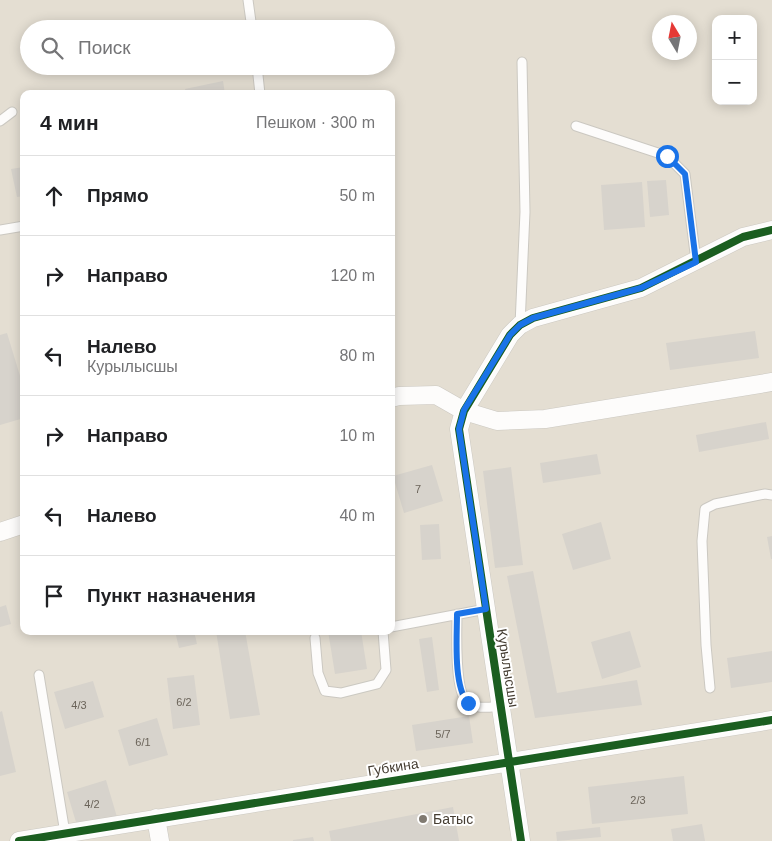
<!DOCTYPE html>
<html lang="ru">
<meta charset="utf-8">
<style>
:root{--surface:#fff;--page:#f6f6f6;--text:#202124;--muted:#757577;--line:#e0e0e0}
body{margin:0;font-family:Helvetica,sans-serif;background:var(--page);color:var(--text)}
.controls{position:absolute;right:15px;top:15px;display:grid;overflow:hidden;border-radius:10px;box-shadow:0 2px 12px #0003}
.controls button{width:45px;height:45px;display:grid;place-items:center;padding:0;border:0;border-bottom:1px solid var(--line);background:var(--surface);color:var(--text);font:25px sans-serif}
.compass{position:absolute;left:652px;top:15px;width:45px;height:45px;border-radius:50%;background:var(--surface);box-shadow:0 2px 12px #0003;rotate:350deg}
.stop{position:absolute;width:15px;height:15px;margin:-11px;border:4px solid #1a73e8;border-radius:50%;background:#fff}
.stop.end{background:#1a73e8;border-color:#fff;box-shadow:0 1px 5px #0008}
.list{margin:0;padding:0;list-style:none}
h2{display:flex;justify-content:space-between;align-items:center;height:65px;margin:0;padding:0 20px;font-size:21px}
h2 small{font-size:16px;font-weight:400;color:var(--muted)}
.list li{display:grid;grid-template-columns:32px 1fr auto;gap:15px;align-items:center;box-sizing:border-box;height:80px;padding:0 20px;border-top:1px solid var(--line)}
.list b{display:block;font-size:19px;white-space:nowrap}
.list p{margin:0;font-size:16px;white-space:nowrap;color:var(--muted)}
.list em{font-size:16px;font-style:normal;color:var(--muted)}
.icon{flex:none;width:28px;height:28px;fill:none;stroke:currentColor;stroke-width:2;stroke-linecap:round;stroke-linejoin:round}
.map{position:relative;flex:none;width:772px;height:841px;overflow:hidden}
.search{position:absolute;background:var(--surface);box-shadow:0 2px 12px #0003;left:20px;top:20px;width:375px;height:55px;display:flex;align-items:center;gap:12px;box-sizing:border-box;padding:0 18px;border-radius:28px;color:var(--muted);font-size:19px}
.panel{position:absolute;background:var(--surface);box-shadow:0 2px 12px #0003;left:20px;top:90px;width:375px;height:545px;border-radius:10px}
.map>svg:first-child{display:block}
.residential{fill:#e4ded2;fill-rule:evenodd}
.building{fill:#d7d3cc}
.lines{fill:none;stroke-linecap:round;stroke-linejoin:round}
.lane-casing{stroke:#cbc8c1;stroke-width:11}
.street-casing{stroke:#cbc8c1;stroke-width:19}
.lane{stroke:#fdfcfb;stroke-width:9}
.street{stroke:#fdfcfb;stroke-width:18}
.cycleway-casing{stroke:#fff;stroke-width:11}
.cycleway{stroke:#1b5e20;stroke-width:8}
.route{stroke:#1a73e8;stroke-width:6}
.poi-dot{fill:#807a71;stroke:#fff;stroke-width:2}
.labels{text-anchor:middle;stroke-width:4;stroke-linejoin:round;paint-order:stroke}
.number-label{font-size:11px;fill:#6b645a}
.street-label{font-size:14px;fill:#453d32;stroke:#fff}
.poi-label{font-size:14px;fill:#453d32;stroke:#fff;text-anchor:start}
</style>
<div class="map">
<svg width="772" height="841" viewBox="0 0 772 841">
<rect width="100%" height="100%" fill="#efece5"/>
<path class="residential" d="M0,0H772V841H0ZM716,19H753V101H716ZM660,22H690V52H660ZM29,29H386V66H29ZM24,94H391V631H24Z"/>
<path class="building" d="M223,81L225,94H186L185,89Z
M24,167V196L17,197L11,169Z
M666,180L669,215L650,217L647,181Z
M642,182L645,227L604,230L601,185Z
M755,331L759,358L670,370L666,343Z
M7,333L24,389V418L0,425V335Z
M766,422L769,439L699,452L696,435Z
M597,454L601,474L543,483L540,463Z
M432,465L443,501L404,513L393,476Z
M511,467L523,565L495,568L483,471Z
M601,522L611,559L573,570L562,534Z
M439,524L441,559L422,560L420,525Z
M772,536V559H771L767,537Z
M533,571L557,693L637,680L642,705L535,718L507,576Z
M6,605L11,624L0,627V607Z
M175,631H194L197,644L179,648Z
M216,631H245L260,715L230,719Z
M328,631H361L367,669L335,674Z
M630,631L641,667L602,679L591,642Z
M432,637L439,690L427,692L419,639Z
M772,651V682L731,688L727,658Z
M194,675L200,725L173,729L167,678Z
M93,681L104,717L65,729L54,692Z
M2,711L16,772L0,776V712Z
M469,716L473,743L416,751L412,725Z
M157,718L168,755L129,766L118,730Z
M684,776L688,814L592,824L588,787Z
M106,780L117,817L78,829L67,792Z
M453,807L459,841H331L329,831Z
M702,824L705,841H673L671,829Z
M600,827L601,837L557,841L556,832Z
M313,837L314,841H293V840Z"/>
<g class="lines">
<defs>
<path id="lane" d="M248,0L252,29
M257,66L260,94
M0,121L12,112
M576,126L667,156L685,174L696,261
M0,230L24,226
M520,325L525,212L522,62
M457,614C457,632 454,690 467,702C476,710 490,707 501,706
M391,627L486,609
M315,638L318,673L325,691L341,693L377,684L386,670L383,631
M39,675L65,833
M710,688L706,645L702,541L705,509L715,504L765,494L772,495"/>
<path id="street" d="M391,398L399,396L436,395L464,411L497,421L545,419L772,382
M0,532L24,524
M156,818L160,841
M19,841L772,720
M521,841L459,429L464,411L510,335L520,325L533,318L641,288L743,237L772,230"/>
</defs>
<use href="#lane" class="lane-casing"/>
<use href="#street" class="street-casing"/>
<use href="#lane" class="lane"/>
<use href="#street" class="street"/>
<defs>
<path id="cycleway" d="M19,841L772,720
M521,841L459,429L464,411L510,335L520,325L533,318L641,288L743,237L772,230"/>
</defs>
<use href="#cycleway" class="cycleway-casing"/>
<use href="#cycleway" class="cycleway"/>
</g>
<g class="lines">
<path class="route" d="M468,703C453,686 457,637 457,614L486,609L459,429L464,410L510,335L520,325L533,318L641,288L696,262L685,174L667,156"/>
</g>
<circle class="poi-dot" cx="423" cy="819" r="5"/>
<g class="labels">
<g class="number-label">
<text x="418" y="493">7</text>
<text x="184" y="706">6/2</text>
<text x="79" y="709">4/3</text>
<text x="443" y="738">5/7</text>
<text x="143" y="746">6/1</text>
<text x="638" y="804">2/3</text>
<text x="92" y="808">4/2</text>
</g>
<g class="street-label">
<text transform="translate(508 668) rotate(81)" y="5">Курылысшы</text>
<text transform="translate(393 767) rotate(-9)" y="5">Губкина</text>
</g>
<g class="poi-label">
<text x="433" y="824">Батыс</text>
</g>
</g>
</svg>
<div class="controls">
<button>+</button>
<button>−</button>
</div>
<svg class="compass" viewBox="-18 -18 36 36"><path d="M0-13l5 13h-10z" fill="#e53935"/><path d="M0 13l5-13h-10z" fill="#757577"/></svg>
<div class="stop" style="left:667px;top:156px"></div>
<div class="stop end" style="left:468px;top:703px"></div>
<div class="search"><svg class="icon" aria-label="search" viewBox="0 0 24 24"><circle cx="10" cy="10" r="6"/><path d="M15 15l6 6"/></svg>Поиск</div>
<section class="panel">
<h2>4 мин<small>Пешком · 300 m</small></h2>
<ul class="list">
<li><svg class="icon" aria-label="ahead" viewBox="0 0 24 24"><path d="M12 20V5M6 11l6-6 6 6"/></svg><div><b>Прямо</b></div><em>50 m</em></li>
<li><svg class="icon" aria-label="right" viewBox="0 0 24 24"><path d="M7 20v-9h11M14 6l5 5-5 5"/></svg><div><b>Направо</b></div><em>120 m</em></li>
<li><svg class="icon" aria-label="left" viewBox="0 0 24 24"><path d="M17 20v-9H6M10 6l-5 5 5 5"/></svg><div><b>Налево</b><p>Курылысшы</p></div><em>80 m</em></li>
<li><svg class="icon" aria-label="right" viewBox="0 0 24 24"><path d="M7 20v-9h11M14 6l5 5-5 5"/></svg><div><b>Направо</b></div><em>10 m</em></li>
<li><svg class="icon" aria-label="left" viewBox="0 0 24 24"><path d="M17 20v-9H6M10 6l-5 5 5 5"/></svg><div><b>Налево</b></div><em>40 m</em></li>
<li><svg class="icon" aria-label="arrive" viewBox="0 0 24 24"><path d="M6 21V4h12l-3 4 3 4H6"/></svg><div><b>Пункт назначения</b></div></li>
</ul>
</section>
</div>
